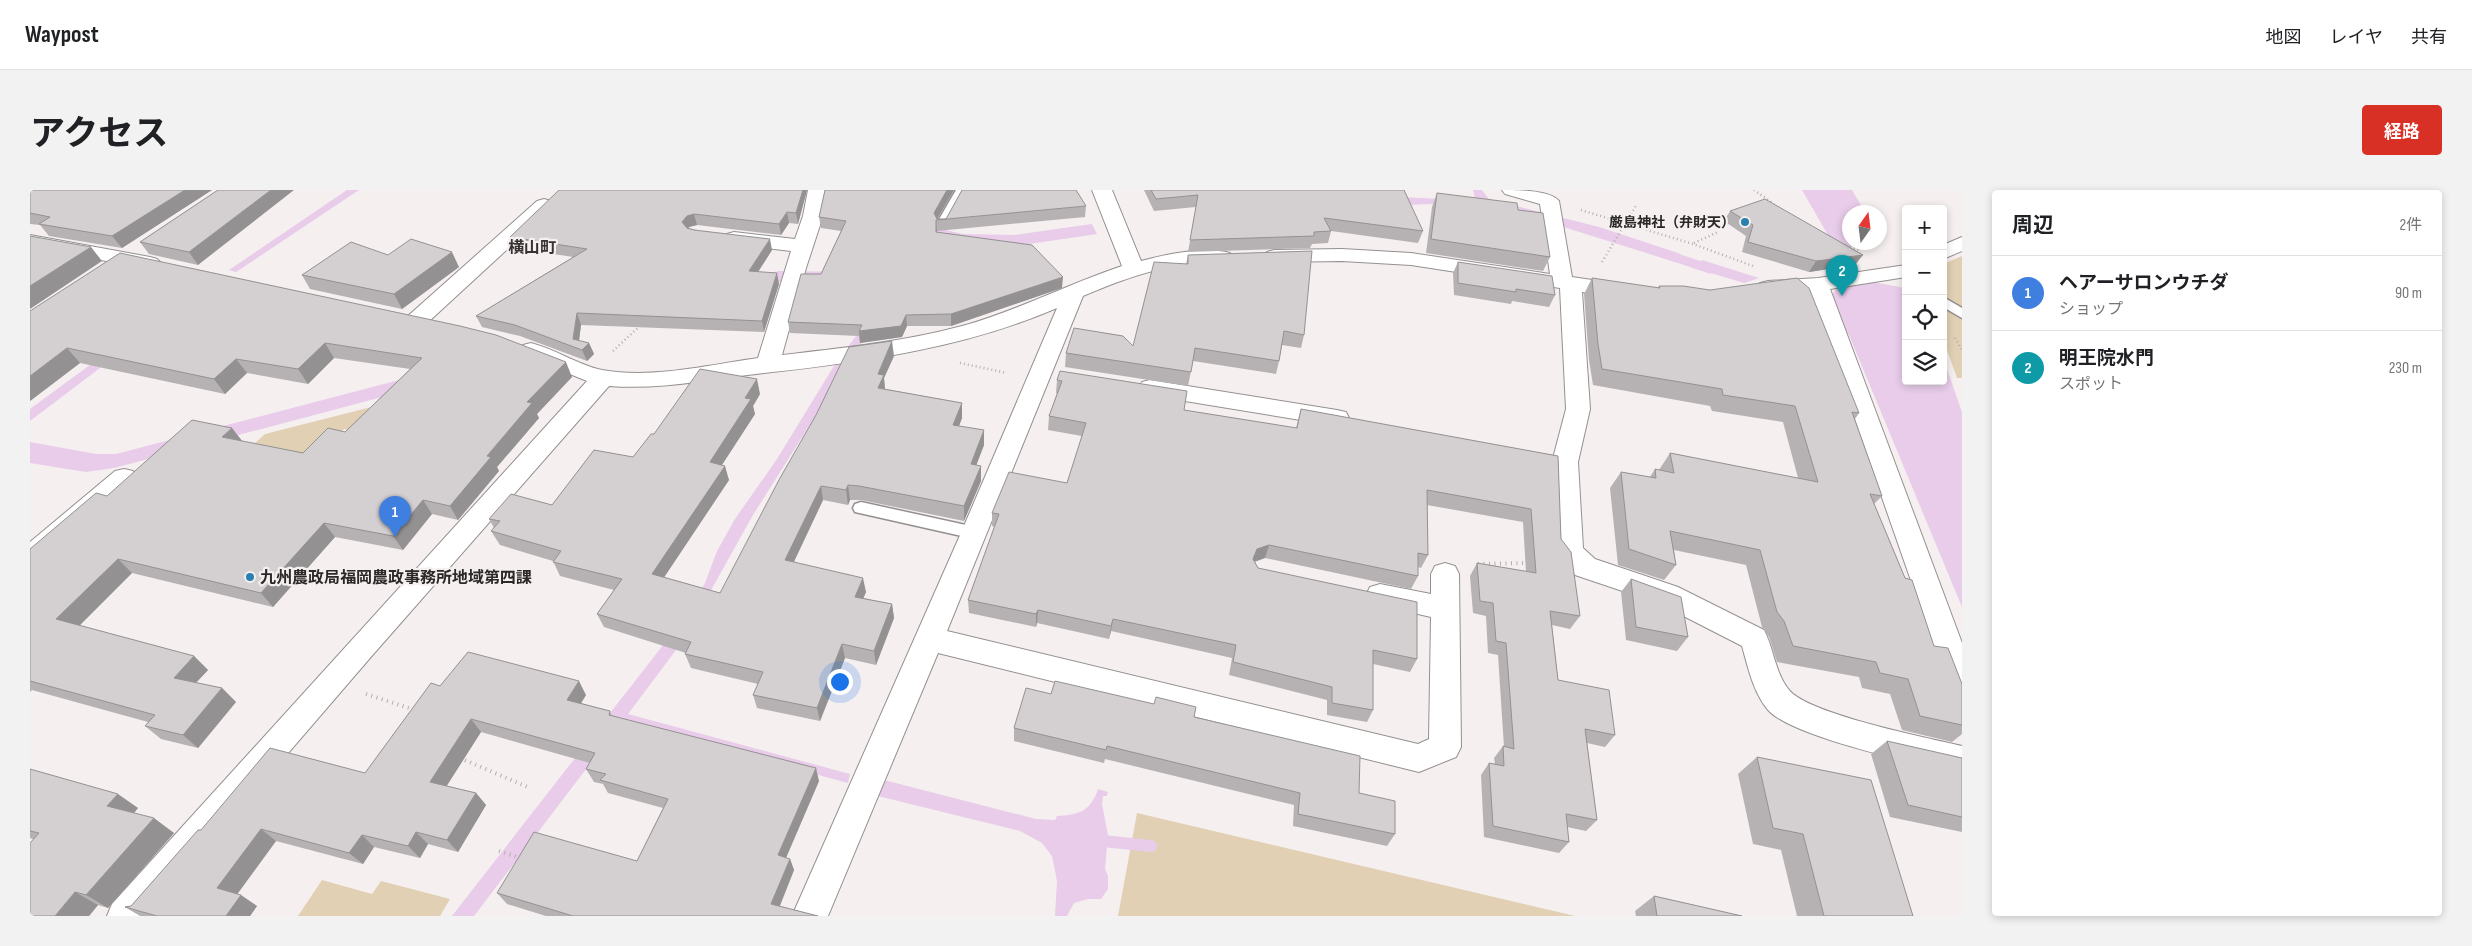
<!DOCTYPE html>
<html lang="ja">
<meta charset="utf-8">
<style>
:root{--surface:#fff;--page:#f2f2f2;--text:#202124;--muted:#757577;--line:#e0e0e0;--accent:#d93025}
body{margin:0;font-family:"Sofia Sans Condensed","Noto Sans JP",sans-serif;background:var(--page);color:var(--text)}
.controls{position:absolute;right:15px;top:15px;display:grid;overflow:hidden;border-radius:5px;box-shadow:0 2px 8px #0003}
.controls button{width:45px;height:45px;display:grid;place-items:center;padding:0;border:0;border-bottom:1px solid var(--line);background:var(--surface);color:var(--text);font:25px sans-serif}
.compass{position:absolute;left:1812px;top:15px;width:45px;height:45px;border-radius:50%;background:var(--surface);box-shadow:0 2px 8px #0003;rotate:14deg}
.you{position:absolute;left:809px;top:491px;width:18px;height:18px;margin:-12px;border:4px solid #fff;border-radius:50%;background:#1a73e8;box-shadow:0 0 0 8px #1a73e833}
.badge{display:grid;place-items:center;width:32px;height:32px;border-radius:50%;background:var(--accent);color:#fff;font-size:16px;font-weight:700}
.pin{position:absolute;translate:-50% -41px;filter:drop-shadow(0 1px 2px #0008)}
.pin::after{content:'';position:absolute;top:26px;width:18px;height:15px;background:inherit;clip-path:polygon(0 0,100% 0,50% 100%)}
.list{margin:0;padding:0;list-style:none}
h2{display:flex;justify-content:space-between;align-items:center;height:65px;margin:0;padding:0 20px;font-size:21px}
h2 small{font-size:16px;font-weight:400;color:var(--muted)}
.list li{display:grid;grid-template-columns:32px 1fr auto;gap:15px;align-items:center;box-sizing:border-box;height:75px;padding:0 20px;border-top:1px solid var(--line)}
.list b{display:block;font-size:19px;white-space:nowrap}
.list p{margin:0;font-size:16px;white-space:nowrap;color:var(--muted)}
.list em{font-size:16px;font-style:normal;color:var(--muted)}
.icon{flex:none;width:28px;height:28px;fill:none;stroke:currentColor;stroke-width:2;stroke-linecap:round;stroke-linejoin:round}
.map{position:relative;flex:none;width:1932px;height:726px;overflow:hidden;border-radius:5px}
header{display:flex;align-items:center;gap:30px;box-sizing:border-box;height:70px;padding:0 25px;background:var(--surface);border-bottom:1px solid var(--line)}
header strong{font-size:24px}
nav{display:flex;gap:28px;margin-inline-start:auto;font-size:18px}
.intro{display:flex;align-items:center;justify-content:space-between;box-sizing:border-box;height:120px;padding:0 30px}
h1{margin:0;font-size:35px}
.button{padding:12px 22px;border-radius:5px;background:var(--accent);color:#fff;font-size:18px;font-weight:700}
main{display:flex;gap:30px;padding:0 30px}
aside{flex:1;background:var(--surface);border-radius:5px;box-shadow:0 2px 8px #0003}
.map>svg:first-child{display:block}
.green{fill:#e1d0b3}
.water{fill:#e8ccea}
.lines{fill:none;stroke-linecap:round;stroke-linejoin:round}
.stream-far1{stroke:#e8ccea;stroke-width:9}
.stream{stroke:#e8ccea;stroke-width:12}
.river{fill:#e8ccea;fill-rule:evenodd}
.service-casing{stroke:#959090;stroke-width:3}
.minor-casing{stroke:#959090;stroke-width:2}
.path-far1{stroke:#b5b0b0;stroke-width:2.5;stroke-dasharray:1 3;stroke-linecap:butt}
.path{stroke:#b5b0b0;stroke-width:4;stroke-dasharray:1 4.5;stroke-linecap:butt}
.service{fill:#fff;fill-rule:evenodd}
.minor{fill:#fff;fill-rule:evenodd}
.wall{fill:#b6b2b4}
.shaded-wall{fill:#949192}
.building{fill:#d4cfd1;stroke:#949192}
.poi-dot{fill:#2780ae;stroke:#f5efef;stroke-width:2}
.labels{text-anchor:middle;stroke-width:4.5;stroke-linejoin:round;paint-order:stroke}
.far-poi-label{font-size:14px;font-weight:bold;fill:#2a2828;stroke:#f5efef;text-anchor:end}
.far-quarter-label{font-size:16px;font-weight:bold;fill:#373332;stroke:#f5efef}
.poi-label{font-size:16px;font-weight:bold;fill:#2a2828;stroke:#f5efef;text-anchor:start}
</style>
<header>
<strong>Waypost</strong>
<nav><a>地図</a><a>レイヤ</a><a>共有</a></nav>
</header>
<div class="intro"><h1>アクセス</h1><a class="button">経路</a></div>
<main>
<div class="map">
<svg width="1932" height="726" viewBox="0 0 1932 726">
<rect width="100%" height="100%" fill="#f5efef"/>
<path class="green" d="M1932,66V188H1927L1913,149V74Z
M361,212L333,242L314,239L281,274L223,255L235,244Z
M1107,623L1545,726H1088Z
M292,690L342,704L351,691L420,709L410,726H268Z"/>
<path class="water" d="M317,0H329L206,82L199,80Z
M1443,0H1452L1459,9L1569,37L1651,64L1645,72L1527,35L1427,15L1401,14L1265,20L1367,7L1439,10L1445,8Z
M1062,34L1067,44L999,54L834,149L723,325L652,452L598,524L820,584L818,593L592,532L444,726H422L651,432L675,393L687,361L705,329L747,269L807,171L849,116L782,90L649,99L750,81L832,82L898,43L911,39L933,44L985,45Z
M1672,70L1729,88L1714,93L1664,78Z
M1837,91L1875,98L1873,103L1876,104V191H1913V168L1932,222V417L1819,145L1800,113C1805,90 1817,95 1837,91Z
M173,100L0,231V219L117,133Z
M476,162L450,181L84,278L56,282L0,273V252L66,264H86Z
M854,590L1006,629L1025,630L1027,626C1049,625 1061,621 1068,599L1078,602L1077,606H1073L1072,614L1078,645L1075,679L1078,686V699L1071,709H1058L1044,713L1037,726H1025L1027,691L1022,666L1012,653L990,641L848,606Z"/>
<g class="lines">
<path class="stream-far1" d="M1635,64L1680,79"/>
<path class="stream" d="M1063,650L1121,656"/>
<path class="river" d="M1772,0H1822L1835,22H1820V52H1836L1820,57L1802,52Z"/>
<defs>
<path id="service" d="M926,0H938L918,34H910L908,31Z
M1913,107L1932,118V128L1913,117Z
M831,312L945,337L951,339L953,343L951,347L945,349L825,322L823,318L825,314Z"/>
<path id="minor" d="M778,0H798L793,26L776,78L752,165C812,158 873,152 932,136C987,121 1038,94 1092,76L1062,0H1082L1111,71C1138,64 1174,56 1200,63L1203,67L1200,71C1182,76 1161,74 1142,77C1111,82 1082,94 1053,106L917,441L1388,554L1399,549L1401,427L1340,413L1336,405L1340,397L1350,394L1401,404V384L1405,376L1415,373L1425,376L1429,384L1431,557L1426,567L1389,582L908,463L798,726H762L931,343L1027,118C934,158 834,172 734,183C682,189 632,200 579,196L340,468L118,726H77L82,714L557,191L493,165L489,160L493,155L501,153C525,159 548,175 572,180C623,189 678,175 728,168L761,61L704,54L697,52L694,48L697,44L704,42L765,49L773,26Z
M1472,0C1487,0 1520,0 1529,11L1542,87L1596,95L1604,97L1607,102L1604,107L1596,109L1552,102L1560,219L1548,272L1553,358L1565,369L1648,397L1734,440C1744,459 1745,483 1759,500C1778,524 1898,548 1932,556V584C1892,575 1762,547 1738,520C1723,502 1718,477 1712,456L1628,413L1545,385L1529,369L1525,362L1522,272L1536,219L1530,98L1381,75L1312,71L1244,72L1237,70L1234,66L1237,62L1244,60L1312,59L1381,63L1520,84L1510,14L1475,4Z
M514,9L521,11L524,15L521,19L395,135L387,137L379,135L376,130L379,125L507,11Z
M0,45L120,67L127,69L131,73L127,77L120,79L0,57Z
M1932,47V61L1913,69V55Z
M1876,75V87L1800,99L1932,453V507L1921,503L1917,494L1780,101L1738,105L1730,103L1727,98L1730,93L1738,91L1788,88Z
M1120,190L1307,220L1316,222L1319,228L1316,234L1307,236L1112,204L1108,198L1112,192Z
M94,279L103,281L107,288L103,295L10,376L0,379V352L85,281Z"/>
</defs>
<use href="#service" class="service-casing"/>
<use href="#minor" class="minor-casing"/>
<path class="path-far1" d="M1724,0L1744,14
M1551,20L1663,54L1723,76
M1664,53L1688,42
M1816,56L1830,60
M1572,72L1607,14
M1925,148L1932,160
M583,161L611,135
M930,173L977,183"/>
<path class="path" d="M1448,374L1499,373
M336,504L385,520
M430,568L500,598
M469,661L490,668"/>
<use href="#service" class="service"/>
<use href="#minor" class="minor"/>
</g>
<path class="wall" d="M0,0H182L92,58L19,46L10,35L0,34Z
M188,0L168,75L119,64L110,52Z
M777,0L768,34L759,33L751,45L667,35L659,37V38L742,60L728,82L749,94L734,142L551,135L549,151L559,153L564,164L557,171L490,146L452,137L446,126L543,67L484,58L480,47Z
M795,0H924L907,29H916L1056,16L1055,27L907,41V42L1032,98L921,136H877L872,147L830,153L829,146L760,143L758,132L791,84L811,41L791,38L789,27Z
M1114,0H1374L1393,41L1388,53L1301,41L1298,53L1282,54L1280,58L1158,62L1166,17L1124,21Z
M1407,3L1488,20L1520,67L1513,81L1396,63L1402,17Z
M1700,21L1825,75L1779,82L1712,62L1716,46L1694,31Z
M90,63L542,187L507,224L509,228L467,277L469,281L428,330L402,324L373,360L305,347L243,417L102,383L49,436L164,466L178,480L166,493L192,498L206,512L168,558L131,549L115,536L118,532L2,500L0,502V359L77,306L212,251L273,263L315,242L380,179L304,168L278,194L217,183L195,204L50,173L0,211Z
M358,65L429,77L372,119L280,99L272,85Z
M1158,65L1274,145L1271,158L1252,155L1249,171L1246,184L1163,171L1158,196L1035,177L1036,163L1103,156L1156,74Z
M1428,72L1525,105L1519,117L1482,111L1481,114L1424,105L1423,83Z
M1562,88L1628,98L1629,96L1829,223L1825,229L1852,306L1844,314L1875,388L1904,456L1932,494V544L1922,552L1872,540L1860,504L1832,498L1829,487L1747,472L1739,447L1732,437L1716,375L1644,360L1646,375L1634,390L1588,375L1580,298L1591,282L1620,287L1625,279L1629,280L1640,263L1768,288L1753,232L1682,221L1680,216L1563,195L1559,170L1554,104Z
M864,166L854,188L855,199L932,213V228L929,236L954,255L946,275L951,291L934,331L831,310H820L818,315L793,310L764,372L836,402L833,408L862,414L864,428L846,475L815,468L790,531L727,518L723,505L728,494L661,478L655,464L656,463L574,437L567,424L584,400L530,386L523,371L470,355L461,341L464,338L459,329L522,315L603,267L730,204L723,216L725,224L692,275L699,290L634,387L690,403Z
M1027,190L1154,220L1266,238L1271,219L1528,266L1531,349L1550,426L1540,439L1522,435L1528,490L1585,545L1575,557L1557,553L1567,630L1556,641L1537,637L1539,652L1529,663L1454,647L1451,585L1459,573L1465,574L1464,568L1473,556L1474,557L1468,465L1458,463L1456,426L1443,423L1440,386L1447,373L1496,382L1493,332L1397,315L1398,365L1391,378L1388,377V386L1381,399L1235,368L1225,372L1228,378L1387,469L1380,482L1343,474V520L1337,532L1297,525V510L1199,485L1202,468L1081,441L1079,449L1007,433L1006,437L939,423L938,410L965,337L962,336V323L1037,293L1052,246L1018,240L1019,226L1027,203H1026Z
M1601,389L1658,447L1647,461L1596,450L1591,402Z
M410,496L556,505L551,513L580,521L582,526L789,591L756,668L760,669L764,680L750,716L788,726H516L477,714L467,703L607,671L633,618L578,603L573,594L564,592L556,579L560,573L451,542L416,596L446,603L456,615L428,662L398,654L390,668L344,657L333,674L246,651L207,704L227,716L220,726H110L95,717L101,716L171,640L335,583Z
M1021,504L1164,527L1329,603L1365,644L1357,656L1263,636L1264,615L1075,569L1074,573L984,551V538Z
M1857,551L1932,568V642L1860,627L1841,564Z
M1727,567L1883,726H1767L1751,660L1723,654L1708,584Z
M0,579L108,618L104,623L144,643L78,718L68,715L59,726L3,649L0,648Z
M1624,706L1712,726H1606L1605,721Z"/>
<path class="shaded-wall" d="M155,0H182L92,58L82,46Z
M241,0H264L168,75L159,62Z
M773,0H777L768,34L766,23Z
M917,0H924L906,31L907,54L904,23Z
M757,22L759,33L751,45L749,34Z
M664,24L667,35L659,37L655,43L652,32L657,26Z
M740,49L742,60L721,93L719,81Z
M61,57L72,71L0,119V96Z
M422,62L429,77L372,119L364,104Z
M1833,65L1825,75L1779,82L1786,71Z
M747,83L749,94L734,142L732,131Z
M1033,87L1032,98L921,136V124Z
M547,123L551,135L548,158L543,149Z
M876,125L877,136L872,147L830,153L829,141Z
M862,151L864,166L854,188L855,199L848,198V184Z
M295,153L304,168L278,194L268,179Z
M559,153L564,164L557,171L552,160Z
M37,158L50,173L0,211V186Z
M206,169L217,183L195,204L184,189Z
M536,172L542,187L507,224L509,228L467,277L469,281L428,330L420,316L497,212Z
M727,189L730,204L723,216L725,224L684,287L680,272L715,208Z
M932,213V228L924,249L923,235Z
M202,238L213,252L192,247Z
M954,240V255L941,289V274Z
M695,276L699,290L627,398L622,384Z
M951,276V291L934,331V316Z
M818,295L820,310L818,315L816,300Z
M791,296L793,310L758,384L755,370Z
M393,310L402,324L373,360L363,346Z
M294,333L305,347L243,417L231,403Z
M1239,355L1235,368L1223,372V369L1227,359Z
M88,369L102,383L42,443L26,429Z
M833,388L836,402L828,421L825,407Z
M862,414L864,428L846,475L844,461Z
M1008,420L1007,433L1006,437V424Z
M1083,429L1081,441L1079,449L1081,436Z
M812,454L815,468L790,531L787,518Z
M164,466L178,480L158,501L144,488Z
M549,491L556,505L545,523L537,510Z
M192,498L206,512L168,558L153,545Z
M441,529L451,542L411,605L400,592Z
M786,578L789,591L752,677L748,665Z
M446,603L456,615L428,662L417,650Z
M88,604L108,618L98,630L77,616Z
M124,628L144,643L78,718L56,705Z
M231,639L246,651L203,710L187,698Z
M386,642L398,654L390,668L378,656Z
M332,645L344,657L333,674L319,663Z
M760,669L764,680L746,725L741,714Z
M45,702L68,715L59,726H25Z
M211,705L227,716L220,726H196Z"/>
<path class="building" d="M0,0H155L82,46L9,34L20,27L0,23Z
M188,0H241L159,62L110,52Z
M529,0H773L766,23L757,22L749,34L664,24L657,26L652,32L657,38L664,40L740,49L719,81L747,83L732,131L547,123L543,149L559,153L552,160L485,135L446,126L557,59L480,47Z
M795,0H917L904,23L907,29H916L932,0H1046L1056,16L906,30V42L1002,55L1033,87L921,124L876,125L871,136L829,141L832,135L758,132L771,84H791L816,31L789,27Z
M1121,0H1374L1393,41L1294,28L1301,41L1284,42V46L1160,50L1168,5L1126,9Z
M1407,3L1487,13L1488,20L1513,23L1520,67L1401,49Z
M1735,9L1833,65L1786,71L1718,52L1723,35L1700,21Z
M0,46L61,57L0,96Z
M381,49L422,62L364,104L272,85L321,52L358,65Z
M1282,61L1274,145L1254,141L1249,171L1165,158L1161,182L1036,163L1044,138L1093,146L1103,156L1124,72L1158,74V65Z
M90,63L430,136L466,145L536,172L497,212L502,213L457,266L461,267L420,316L393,310L363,346L294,333L231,403L88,369L26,429L164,466L144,488L192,498L153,545L115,536L125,525L0,491V359L66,303L77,306L162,230L202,238L192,247L273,263L298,238L315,242L392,168L295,153L268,179L206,169L184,189L37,158L0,186V121Z
M1428,72L1522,86L1525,105L1486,99V102L1428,93Z
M1562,88L1630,98L1629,96H1653L1680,100L1767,88L1779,98L1829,223L1822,222L1852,306L1840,304L1875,388L1882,390L1904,456L1918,458L1932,494V535L1890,526L1878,489L1850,483L1846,472L1763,456L1754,431L1747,422L1730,360L1640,341L1646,375L1599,359L1591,282L1626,288L1625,279L1644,283L1640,263L1788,292L1765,216L1693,205L1692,199L1572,179L1568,154Z
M862,151L848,184L854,185L848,198L932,213L923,235L954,240L941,274L951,276L934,316L829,296L818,295L816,300L791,296L755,370L833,388L825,407L862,414L844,461L812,454L787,518L723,505L733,482L655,464L661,452L567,424L592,389L523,372L531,361L461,341L470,331L459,329L481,304L522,315L564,260L603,267L621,244H624L670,179L727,189L715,208L721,209L680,272L695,276L622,384L690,403L750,288L786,225L819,157Z
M1030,181L1157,201L1154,220L1267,238L1271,219L1528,266L1531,349L1541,362L1550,426L1520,421L1528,490L1579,500L1585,545L1555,539L1567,630L1536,624L1539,652L1463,636L1459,573L1474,576L1473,556L1484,559L1476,453L1466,451L1463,413L1450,411L1447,373L1506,383L1501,319L1397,300L1398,365L1388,363V386L1239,355L1227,359L1223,369L1228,378L1387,412V469L1343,460V520L1302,513V497L1203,472L1206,455L1083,429L1081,436L1008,420L1006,424L938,410L969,324L962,323L979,282L1037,293L1056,233L1019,226L1032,191L1027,190Z
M1601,389L1651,407L1658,447L1606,437Z
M438,462L549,491L537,510L580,521L579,525L786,578L748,665L760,669L741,714L788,726H543L467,703L504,642L607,671L638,609L570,590L576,584L556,579L565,563L441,529L400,592L446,603L417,650L386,642L378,656L332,645L319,663L231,639L187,698L211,705L196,726H127L95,717L101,716L168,640H171L240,558L335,583L401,493L410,496Z
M1025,491L1124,514L1126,507L1166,517L1164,527L1330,566L1329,603L1365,611V644L1268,624L1270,603L1077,556L1076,560L984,538L996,498L1021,504Z
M1857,551L1932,568V627L1878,615Z
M1727,567L1841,590L1883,726H1794L1773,644L1743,638Z
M0,579L88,604L77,616L124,628L56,705L45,702L25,726H0V653L9,643L0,641Z
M1624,706L1712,726H1627Z"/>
<g class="poi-dot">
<circle cx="1715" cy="32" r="5"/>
<circle cx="220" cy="387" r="5"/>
</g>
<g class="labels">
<g class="far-poi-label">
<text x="1705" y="37">厳島神社（弁財天）</text>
</g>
<g class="far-quarter-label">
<text x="502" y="63">横山町</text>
</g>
<g class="poi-label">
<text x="230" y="393">九州農政局福岡農政事務所地域第四課</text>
</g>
</g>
</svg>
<div class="controls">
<button>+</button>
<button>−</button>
<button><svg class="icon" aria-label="locate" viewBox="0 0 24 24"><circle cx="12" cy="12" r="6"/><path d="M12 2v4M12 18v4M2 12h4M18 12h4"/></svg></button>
<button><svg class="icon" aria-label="layers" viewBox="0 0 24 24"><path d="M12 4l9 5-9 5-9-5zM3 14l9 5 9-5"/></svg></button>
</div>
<svg class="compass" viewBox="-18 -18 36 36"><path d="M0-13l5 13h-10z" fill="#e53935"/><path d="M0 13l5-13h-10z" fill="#757577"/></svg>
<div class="you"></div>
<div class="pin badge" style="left:365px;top:347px;background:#3f7fe0">1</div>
<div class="pin badge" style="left:1812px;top:106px;background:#0f9aa8">2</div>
</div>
<aside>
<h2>周辺<small>2件</small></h2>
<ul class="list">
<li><span class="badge" style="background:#3f7fe0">1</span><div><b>ヘアーサロンウチダ</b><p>ショップ</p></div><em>90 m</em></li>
<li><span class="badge" style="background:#0f9aa8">2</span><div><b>明王院水門</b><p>スポット</p></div><em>230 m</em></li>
</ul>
</aside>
</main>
